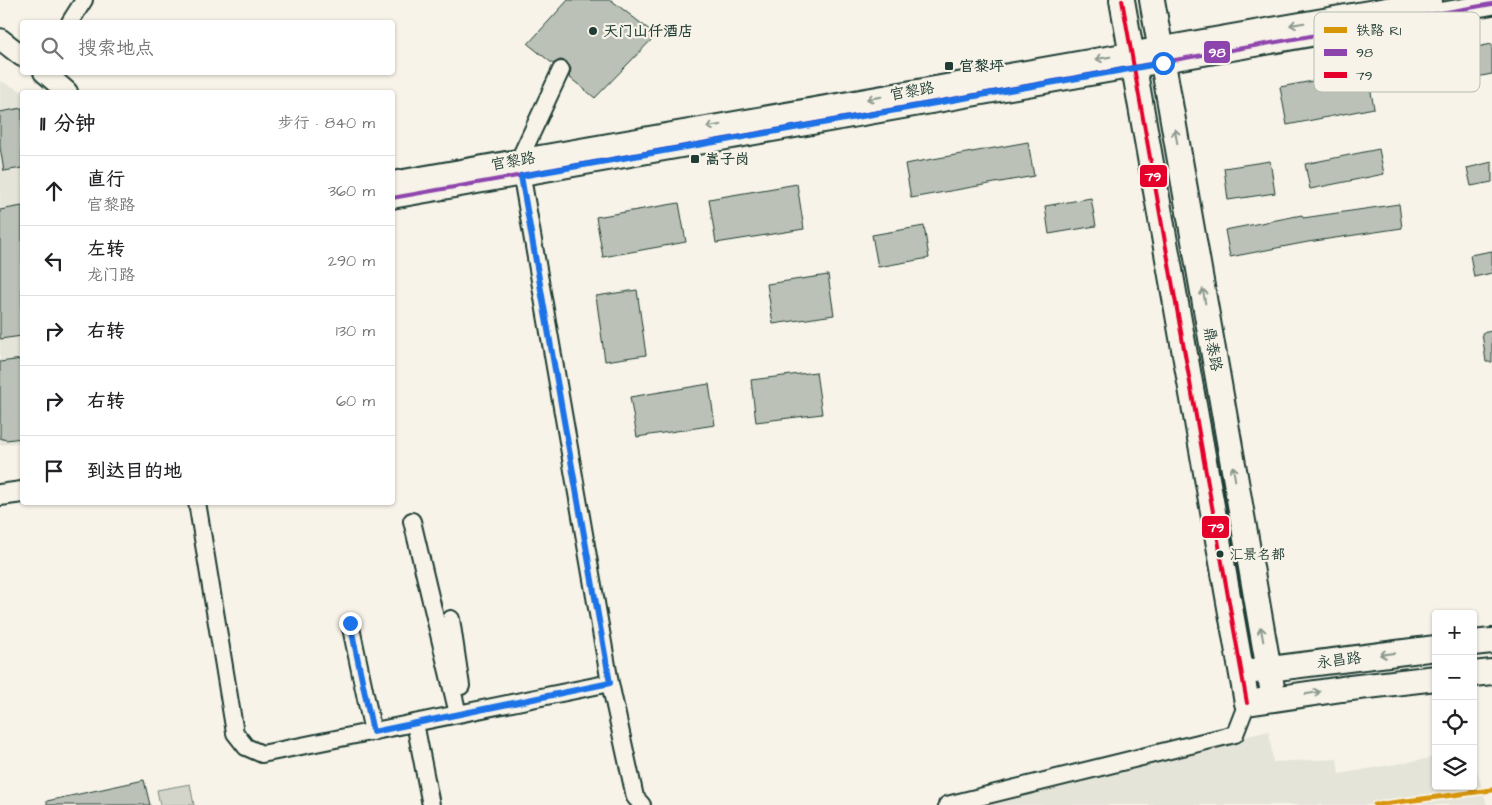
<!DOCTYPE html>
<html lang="zh">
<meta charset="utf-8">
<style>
:root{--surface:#fff;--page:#f2f2f2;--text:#202124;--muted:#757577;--line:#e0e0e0}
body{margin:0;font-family:"Architects Daughter","LXGW WenKai TC",sans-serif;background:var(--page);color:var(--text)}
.controls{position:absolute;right:15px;bottom:15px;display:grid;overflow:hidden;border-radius:5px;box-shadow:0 1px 4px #0004}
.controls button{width:45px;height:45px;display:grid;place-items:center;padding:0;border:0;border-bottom:1px solid var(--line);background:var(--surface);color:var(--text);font:25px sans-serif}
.stop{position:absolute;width:15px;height:15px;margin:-11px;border:4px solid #1a73e8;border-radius:50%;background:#fff}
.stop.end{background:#1a73e8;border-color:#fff;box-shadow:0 1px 5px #0008}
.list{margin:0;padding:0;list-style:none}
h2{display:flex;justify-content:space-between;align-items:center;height:65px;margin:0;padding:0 20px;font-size:21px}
h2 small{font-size:16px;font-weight:400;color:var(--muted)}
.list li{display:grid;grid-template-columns:32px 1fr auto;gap:15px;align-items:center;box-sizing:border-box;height:70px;padding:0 20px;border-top:1px solid var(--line)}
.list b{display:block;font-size:19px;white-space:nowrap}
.list p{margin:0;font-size:16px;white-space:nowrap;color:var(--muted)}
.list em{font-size:16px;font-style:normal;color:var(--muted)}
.icon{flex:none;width:28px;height:28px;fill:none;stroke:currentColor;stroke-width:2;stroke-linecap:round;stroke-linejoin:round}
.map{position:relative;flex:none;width:1492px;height:805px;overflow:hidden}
.search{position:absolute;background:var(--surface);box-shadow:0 1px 4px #0004;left:20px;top:20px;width:375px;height:55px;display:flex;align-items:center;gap:12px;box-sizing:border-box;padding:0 18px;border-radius:5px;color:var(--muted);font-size:19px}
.panel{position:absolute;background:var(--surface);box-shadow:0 1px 4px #0004;left:20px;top:90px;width:375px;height:415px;border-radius:5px}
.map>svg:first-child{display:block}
.built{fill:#e5e4d9}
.green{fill:#d3d5ca;stroke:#79897f}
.building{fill:#bbc1b6;stroke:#1f3d34}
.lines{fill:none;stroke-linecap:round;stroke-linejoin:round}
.minor-casing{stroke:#1f3d34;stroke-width:20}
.major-casing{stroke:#1f3d34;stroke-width:24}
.highway-casing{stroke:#1f3d34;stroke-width:28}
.minor{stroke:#f7f3e8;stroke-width:16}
.major{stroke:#f7f3e8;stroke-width:20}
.highway{stroke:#f7f3e8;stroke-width:24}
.bus-1-casing{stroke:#f7f3e8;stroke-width:8}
.bus-2-casing{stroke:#f7f3e8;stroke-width:8}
.bus-1{stroke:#8e44ad;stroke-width:4}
.bus-2{stroke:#e4002b;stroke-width:4}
.rail-1-casing{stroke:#f7f3e8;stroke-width:9}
.rail-1{stroke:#d79608;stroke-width:5}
.oneway{stroke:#8b988e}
.route{stroke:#1a73e8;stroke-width:6}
.poi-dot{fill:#1f3d34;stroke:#f7f3e8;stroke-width:2}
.labels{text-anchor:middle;stroke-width:4.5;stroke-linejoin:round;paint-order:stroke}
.bus-label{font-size:14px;fill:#1f3d34;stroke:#f7f3e8;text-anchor:start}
.poi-label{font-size:15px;font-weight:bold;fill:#1f3d34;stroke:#f7f3e8;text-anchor:start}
.street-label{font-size:15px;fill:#1f3d34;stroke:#f7f3e8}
.key{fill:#f7f3e8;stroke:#b6bcb2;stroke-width:1}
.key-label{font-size:14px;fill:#1f3d34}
.line-badge{stroke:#f7f3e8;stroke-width:2}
.badge-label{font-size:14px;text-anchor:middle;font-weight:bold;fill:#fff}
</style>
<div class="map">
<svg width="1492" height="805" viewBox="0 0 1492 805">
<rect width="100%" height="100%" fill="#f7f3e8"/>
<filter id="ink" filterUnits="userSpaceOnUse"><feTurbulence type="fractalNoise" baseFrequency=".02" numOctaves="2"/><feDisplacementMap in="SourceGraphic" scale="10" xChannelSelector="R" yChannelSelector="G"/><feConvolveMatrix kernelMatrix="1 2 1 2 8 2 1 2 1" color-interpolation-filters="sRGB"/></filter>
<g filter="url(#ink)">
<path class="built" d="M0,81L24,92L22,442L0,445Z
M1269,731L1273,762L1337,759L1339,774L1436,757V786H1473V767H1476L1487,805H956Z"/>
<path class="green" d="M190,784L194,805H160L157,790Z"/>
<path class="building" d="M568,0H611L656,35L595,98L569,77L571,69L566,61L560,60L553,64L528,44Z
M1492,44V74L1471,78L1472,85L1446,90L1442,65L1468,60L1466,49Z
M1367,71L1374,108L1287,125L1280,87Z
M22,108V168L4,171L0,147V112Z
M1028,142L1034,176L911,198L905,164Z
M1379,149L1384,174L1310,189L1305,164Z
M1270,161L1275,193L1228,200L1224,168Z
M1492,162V182L1471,186L1467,168Z
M797,184L804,229L716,243L709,199Z
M1091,198L1096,226L1049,234L1045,206Z
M679,203L686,242L603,257L596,217Z
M1399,204L1402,228L1308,242L1230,257L1225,230L1302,215L1303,218Z
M22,206V336L0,339V210Z
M924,226L929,258L878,267L872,235Z
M1492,251V273L1474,277L1470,255Z
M828,275L834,315L773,324L767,284Z
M637,290L646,355L605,361L596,296Z
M1492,331V362H1486L1482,333Z
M22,359V438L6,440L0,438V362Z
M816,372L822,414L756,422L751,380Z
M709,384L715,425L637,437L630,397Z
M144,780L150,805H47V801Z"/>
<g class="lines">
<defs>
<path id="minor" d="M70,22L84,0
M561,70L519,160L610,683
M197,502L235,733L246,747L262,754L610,683L635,797L642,805
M412,521L458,714
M451,619L461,686
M350,623L373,732
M415,723L431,805
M947,805L1235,734L1247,703"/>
<path id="major" d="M0,39L22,56
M44,72L67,92
M392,182L1432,0
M392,198L1492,4
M0,495L22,492"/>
<path id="highway" d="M1122,0L1247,703L1342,689L1436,678
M1152,0L1274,699
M1473,643L1492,641
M1254,671L1436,648
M1473,674L1492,672"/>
</defs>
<use href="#minor" class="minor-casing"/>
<use href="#major" class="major-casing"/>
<use href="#highway" class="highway-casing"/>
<use href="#minor" class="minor"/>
<use href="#major" class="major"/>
<use href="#highway" class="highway"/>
<defs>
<path id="bus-1" d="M392,198L1492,4"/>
<path id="bus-2" d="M1122,0L1247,703"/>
</defs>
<use href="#bus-1" class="bus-1-casing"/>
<use href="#bus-2" class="bus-2-casing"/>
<use href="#bus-1" class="bus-1"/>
<use href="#bus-2" class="bus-2"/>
<defs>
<path id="rail-1" d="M1375,805L1492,790"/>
</defs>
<use href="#rail-1" class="rail-1-casing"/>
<use href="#rail-1" class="rail-1"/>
</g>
<defs><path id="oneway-shaft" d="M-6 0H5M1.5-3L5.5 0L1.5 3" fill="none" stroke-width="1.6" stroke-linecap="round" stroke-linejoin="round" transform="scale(1.25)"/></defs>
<g class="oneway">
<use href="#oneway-shaft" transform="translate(1297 24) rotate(170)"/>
<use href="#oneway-shaft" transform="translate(1103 58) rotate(170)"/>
<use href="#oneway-shaft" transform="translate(874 98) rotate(170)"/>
<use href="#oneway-shaft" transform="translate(714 126) rotate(170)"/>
<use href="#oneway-shaft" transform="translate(1176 136) rotate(-100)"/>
<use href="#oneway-shaft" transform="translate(1204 296) rotate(-100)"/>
<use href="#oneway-shaft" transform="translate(1234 473) rotate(-100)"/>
<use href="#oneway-shaft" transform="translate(1262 634) rotate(-100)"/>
<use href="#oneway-shaft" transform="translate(1387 654) rotate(173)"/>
<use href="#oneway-shaft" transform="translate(1313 693) rotate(-9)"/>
</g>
</g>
<g class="lines" filter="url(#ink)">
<path class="route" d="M350,623L373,732L610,683L521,176L1163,63"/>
</g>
<g class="poi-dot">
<circle cx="593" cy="31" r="5"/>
<rect x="944" y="61" width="10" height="10" rx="2.5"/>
<rect x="690" y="154" width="10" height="10" rx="2.5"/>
<circle cx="1220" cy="554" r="4.5"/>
</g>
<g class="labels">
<g class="bus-label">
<text x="1229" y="559">汇景名都</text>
</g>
<g class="poi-label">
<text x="603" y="36">天门山仟酒店</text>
<text x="959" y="71">官黎坪</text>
<text x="705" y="164">嵩子岗</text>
</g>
<g class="street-label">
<text transform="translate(912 91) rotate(-10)" y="5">官黎路</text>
<text transform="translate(513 161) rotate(-10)" y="5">官黎路</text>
<text transform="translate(1213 349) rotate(80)" y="5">鼎泰路</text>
<text transform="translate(1339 660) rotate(-7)" y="5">永昌路</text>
</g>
</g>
<rect x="1314" y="12" width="166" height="80" rx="8" class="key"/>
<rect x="1324" y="27" width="23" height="6" fill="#d79608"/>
<rect x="1324" y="49" width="23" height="7" fill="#8e44ad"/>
<rect x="1324" y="72" width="23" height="6" fill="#e4002b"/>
<g class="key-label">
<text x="1356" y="35">铁路 R1</text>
<text x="1356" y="57">98</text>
<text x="1356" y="80">79</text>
</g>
<g class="line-badge">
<rect x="1203" y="40" width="28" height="24" rx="5" fill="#8e44ad"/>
<rect x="1139" y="164" width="29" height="24" rx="5" fill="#e4002b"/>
<rect x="1201" y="515" width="29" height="24" rx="5" fill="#e4002b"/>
</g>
<g class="badge-label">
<text x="1217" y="57">98</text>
<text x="1153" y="181">79</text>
<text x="1216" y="532">79</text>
</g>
</svg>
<div class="controls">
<button>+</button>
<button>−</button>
<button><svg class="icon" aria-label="locate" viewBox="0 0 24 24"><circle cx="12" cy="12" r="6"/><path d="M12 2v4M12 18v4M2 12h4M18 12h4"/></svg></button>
<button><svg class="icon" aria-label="layers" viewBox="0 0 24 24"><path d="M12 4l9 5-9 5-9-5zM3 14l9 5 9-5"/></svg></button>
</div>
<div class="stop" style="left:1163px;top:63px"></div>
<div class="stop end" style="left:350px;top:623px"></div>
<div class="search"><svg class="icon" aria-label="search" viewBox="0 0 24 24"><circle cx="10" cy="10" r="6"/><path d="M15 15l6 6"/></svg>搜索地点</div>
<section class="panel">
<h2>11 分钟<small>步行 · 840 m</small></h2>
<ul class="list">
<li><svg class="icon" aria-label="ahead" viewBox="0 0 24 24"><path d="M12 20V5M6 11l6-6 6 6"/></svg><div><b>直行</b><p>官黎路</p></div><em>360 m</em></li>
<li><svg class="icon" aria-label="left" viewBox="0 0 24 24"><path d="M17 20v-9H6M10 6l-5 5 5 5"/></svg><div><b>左转</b><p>龙门路</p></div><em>290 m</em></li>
<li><svg class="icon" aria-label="right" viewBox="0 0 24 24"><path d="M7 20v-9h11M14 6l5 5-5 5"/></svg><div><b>右转</b></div><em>130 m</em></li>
<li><svg class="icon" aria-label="right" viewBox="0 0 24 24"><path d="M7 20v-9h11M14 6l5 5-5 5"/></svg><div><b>右转</b></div><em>60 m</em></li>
<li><svg class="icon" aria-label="arrive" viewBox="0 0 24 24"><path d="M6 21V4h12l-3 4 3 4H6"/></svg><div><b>到达目的地</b></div></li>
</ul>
</section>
</div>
